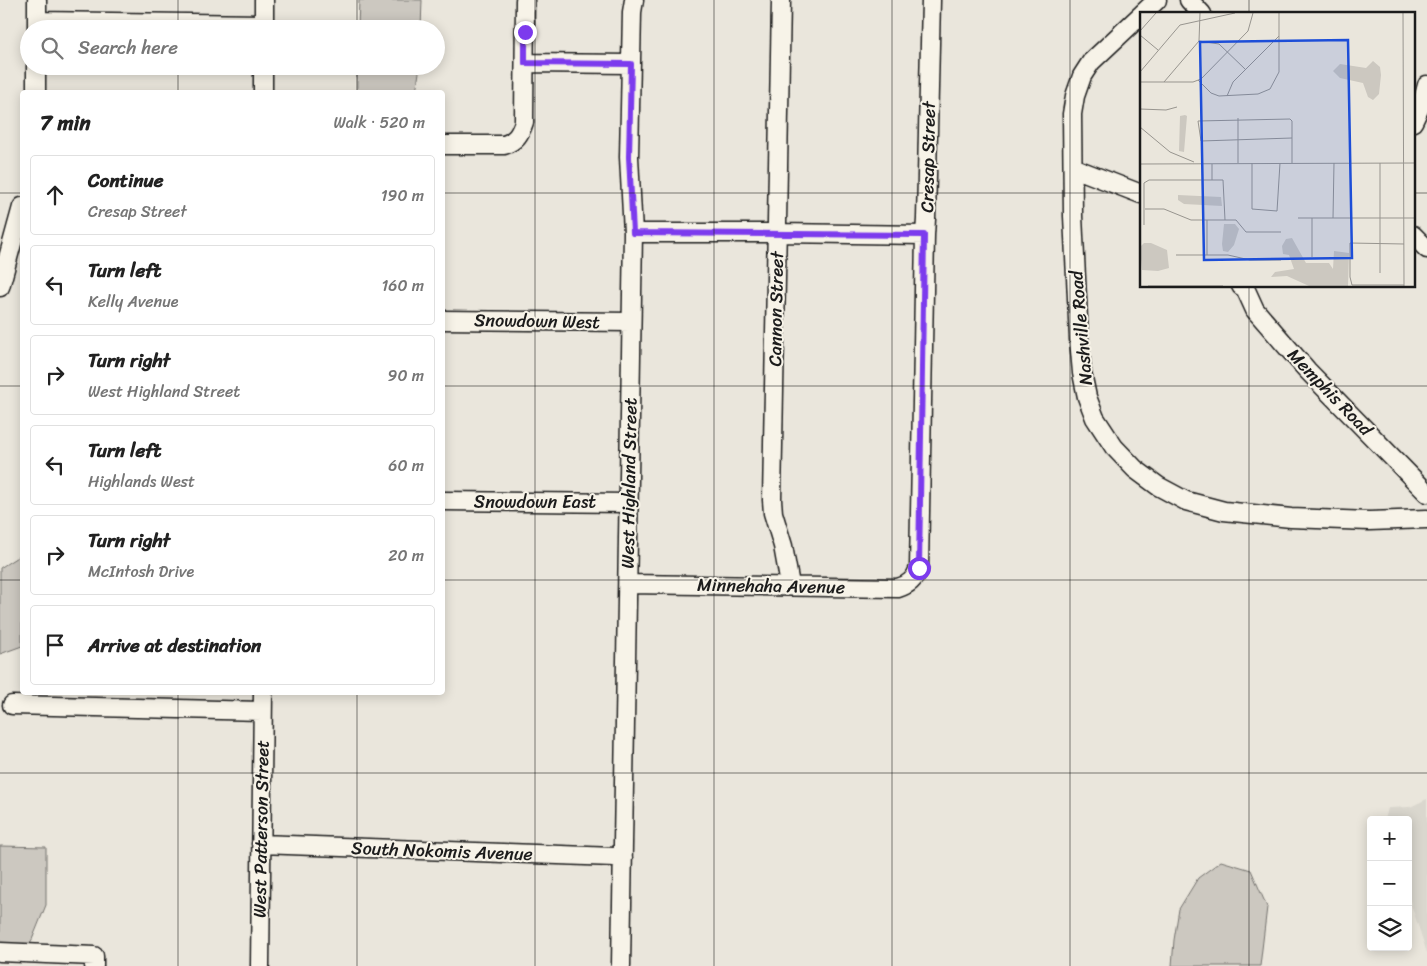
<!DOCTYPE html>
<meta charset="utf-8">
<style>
:root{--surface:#fff;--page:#f2f2f2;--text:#222;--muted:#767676;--line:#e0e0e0}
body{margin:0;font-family:Sriracha,sans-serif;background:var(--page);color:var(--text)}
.controls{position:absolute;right:15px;bottom:15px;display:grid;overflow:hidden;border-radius:5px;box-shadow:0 2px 12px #0003}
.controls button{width:45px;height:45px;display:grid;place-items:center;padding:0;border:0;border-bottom:1px solid var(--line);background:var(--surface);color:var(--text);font:25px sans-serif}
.stop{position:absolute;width:15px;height:15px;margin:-11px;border:4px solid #7c3aed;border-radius:50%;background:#fff}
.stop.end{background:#7c3aed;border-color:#fff;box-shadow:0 1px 5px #0008}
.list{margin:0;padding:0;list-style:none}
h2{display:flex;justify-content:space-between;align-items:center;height:65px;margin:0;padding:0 20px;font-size:21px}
h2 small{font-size:16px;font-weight:400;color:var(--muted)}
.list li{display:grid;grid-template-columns:32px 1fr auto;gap:15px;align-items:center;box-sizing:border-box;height:80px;margin:0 10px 10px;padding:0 10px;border:1px solid var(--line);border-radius:5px}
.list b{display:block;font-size:19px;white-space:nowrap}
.list p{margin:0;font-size:16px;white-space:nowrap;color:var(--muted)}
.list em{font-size:16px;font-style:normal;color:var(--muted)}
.icon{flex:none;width:28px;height:28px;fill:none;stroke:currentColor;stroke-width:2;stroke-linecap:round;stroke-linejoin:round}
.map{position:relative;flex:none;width:1427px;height:966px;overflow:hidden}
.search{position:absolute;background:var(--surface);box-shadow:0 2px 12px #0003;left:20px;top:20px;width:425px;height:55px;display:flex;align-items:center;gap:12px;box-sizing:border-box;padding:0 18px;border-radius:28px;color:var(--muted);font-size:19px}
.panel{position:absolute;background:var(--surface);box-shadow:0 2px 12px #0003;left:20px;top:90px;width:425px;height:605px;border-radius:5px}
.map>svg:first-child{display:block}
.built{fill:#dad7ce}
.green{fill:#ccc8c0;stroke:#74726e}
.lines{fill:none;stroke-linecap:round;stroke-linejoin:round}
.minor-casing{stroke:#1c1c1c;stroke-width:21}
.minor{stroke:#f7f3e8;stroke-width:18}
.route{stroke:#7c3aed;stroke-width:6}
.grid{fill:none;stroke:#1c1c1c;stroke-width:1;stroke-opacity:0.55}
.labels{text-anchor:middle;stroke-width:4;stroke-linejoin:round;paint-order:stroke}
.street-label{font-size:18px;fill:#1c1c1c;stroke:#f7f3e8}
.inset-road{fill:none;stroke:#98958f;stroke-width:1}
.view{fill:#1d4ed8;fill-opacity:0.15;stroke:#1d4ed8;stroke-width:2.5}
.inset-edge{fill:none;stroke:#1c1c1c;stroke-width:2.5}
</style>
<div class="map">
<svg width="1427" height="966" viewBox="0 0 1427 966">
<rect width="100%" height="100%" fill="#eae6dc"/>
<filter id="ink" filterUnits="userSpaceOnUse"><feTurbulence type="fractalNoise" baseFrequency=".02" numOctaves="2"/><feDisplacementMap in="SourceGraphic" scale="10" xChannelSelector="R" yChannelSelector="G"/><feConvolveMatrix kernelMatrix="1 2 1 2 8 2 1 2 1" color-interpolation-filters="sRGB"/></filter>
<g filter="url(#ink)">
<path class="built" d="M1427,799V953L1408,895V820H1385L1388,808L1410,807Z"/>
<path class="green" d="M359,0H422L421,29H358Z
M357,66H420L416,92H357Z
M22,554V646L0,654V568Z
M0,846L46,847V905L29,947L0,946Z
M1221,861L1251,870L1267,907L1260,966H1172L1174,940L1179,909L1198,878Z"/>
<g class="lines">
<defs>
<path id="minor" d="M781,0L772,500L773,513L783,546L790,585
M1189,0L1202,14
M1142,14L1157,0
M1141,15L1091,62L1082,76L1075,96L1072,114L1073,216L1079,339L1082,373L1087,397L1095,418L1114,447L1135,469L1158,486L1186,501L1224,511L1291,518L1369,521L1427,519
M37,21L264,24
M37,29V0
M264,29V0
M525,63L631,64
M36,92V66
M263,92V66
M1413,122L1422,103L1427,85
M442,145H504C516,141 520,134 524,122L525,0
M1074,168L1141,194
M633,233H777L925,235
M1413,235L1427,249
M1241,286L1245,288L1255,310L1307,370L1427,493
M0,287L22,207
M442,320L631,322
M442,501L628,503
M628,584L898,588C909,585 915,579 919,568L925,235L926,219L931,0
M12,705L262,711
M261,844L614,857L623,858
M0,952L94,956V966
M260,966L263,692
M621,966L633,233L629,157L632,12L634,0"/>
</defs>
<use href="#minor" class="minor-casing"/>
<use href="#minor" class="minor"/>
</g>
</g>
<g class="lines" filter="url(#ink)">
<path class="route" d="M525,32V63L631,64L629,157L633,233L924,235L919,568"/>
</g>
<path class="grid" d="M178,0V29M357,0V29M535,0V966M714,0V966M892,0V966M1070,0V966M1249,0V14M178,66V92M357,66V92M0,193H22M442,193H1141M1413,193H1427M1249,286V966M0,386H22M442,386H1427M0,580H22M442,580H1427M178,692V966M357,692V966M0,773H1427"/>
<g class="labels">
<g class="street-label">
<text transform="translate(928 157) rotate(-89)" y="6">Cresap Street</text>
<text transform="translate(776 309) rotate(-89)" y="6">Cannon Street</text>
<text transform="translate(537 321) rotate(1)" y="6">Snowdown West</text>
<text transform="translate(1081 328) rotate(-95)" y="6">Nashville Road</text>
<text transform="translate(1330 392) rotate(46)" y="6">Memphis Road</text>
<text transform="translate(629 483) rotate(-89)" y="6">West Highland Street</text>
<text x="535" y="508">Snowdown East</text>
<text transform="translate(771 586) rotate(1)" y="6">Minnehaha Avenue</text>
<text transform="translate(261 829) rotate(-89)" y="6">West Patterson Street</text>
<text transform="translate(442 851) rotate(2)" y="6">South Nokomis Avenue</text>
</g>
</g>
<g transform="translate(1140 12)">
<rect width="275" height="275" fill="#eae6dc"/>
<path d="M233,49L240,55L241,63L239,82L233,88L228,85L223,71L200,66L193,59L200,52L226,56ZM45,103L47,104L44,140L39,139L40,104ZM38,183L81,185L82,194L44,192L38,188ZM84,212H95L99,217L94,233L88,240L83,239L82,232ZM152,226L166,251H189L193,257L194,239L209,241L208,274H169L147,264L131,265L135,260L154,257L149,243L143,242L142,234L146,227ZM4,231H11L27,238L29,256L18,259L2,258L0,235Z" fill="#ccc8c0"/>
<path class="inset-road" d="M263,1L264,274M0,19L16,1M0,23L18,38M59,29L79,32L105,57M0,60L40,13L95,1M58,68L71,81L79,84L118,82L130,77L139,60V1M0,70H53L61,67L108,19L113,1M24,70L59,29L60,1M87,84L93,70L139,24M0,97L26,98L37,95M98,106V151M0,115L30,140L54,150M152,126L61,129L58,109L150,107L152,109V151M112,151V197L137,199L140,151M0,152L275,151M72,152V168M5,197H24L51,208H96L106,220H141M158,206H275M193,206L194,151M67,208V243M4,213V171L9,168H83L85,208M264,232L210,231V265L212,273H264M36,243H88L110,248H141M172,245V206M240,261V151M8,274H83"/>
<path class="view" d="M208,28L212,246L64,248L60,30Z"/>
<rect width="275" height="275" class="inset-edge"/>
</g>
</svg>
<div class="controls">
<button>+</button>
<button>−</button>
<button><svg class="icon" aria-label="layers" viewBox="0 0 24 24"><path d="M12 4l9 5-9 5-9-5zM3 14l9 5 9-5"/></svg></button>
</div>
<div class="stop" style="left:919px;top:568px"></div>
<div class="stop end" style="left:525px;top:32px"></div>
<div class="search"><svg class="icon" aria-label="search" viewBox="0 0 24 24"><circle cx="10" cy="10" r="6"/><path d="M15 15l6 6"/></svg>Search here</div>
<section class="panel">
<h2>7 min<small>Walk · 520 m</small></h2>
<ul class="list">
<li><svg class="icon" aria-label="ahead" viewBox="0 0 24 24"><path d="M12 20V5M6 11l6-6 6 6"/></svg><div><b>Continue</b><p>Cresap Street</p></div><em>190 m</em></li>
<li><svg class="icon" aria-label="left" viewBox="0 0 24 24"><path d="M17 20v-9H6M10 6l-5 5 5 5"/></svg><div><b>Turn left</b><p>Kelly Avenue</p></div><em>160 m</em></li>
<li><svg class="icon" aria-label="right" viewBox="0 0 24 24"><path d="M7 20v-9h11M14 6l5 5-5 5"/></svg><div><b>Turn right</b><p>West Highland Street</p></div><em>90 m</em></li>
<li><svg class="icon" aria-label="left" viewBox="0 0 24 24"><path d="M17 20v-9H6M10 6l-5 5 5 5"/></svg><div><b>Turn left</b><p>Highlands West</p></div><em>60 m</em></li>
<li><svg class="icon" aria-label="right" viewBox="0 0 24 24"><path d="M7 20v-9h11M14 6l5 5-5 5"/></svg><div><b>Turn right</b><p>McIntosh Drive</p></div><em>20 m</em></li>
<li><svg class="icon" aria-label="arrive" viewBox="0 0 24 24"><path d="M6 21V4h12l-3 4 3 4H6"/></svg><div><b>Arrive at destination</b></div></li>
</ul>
</section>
</div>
